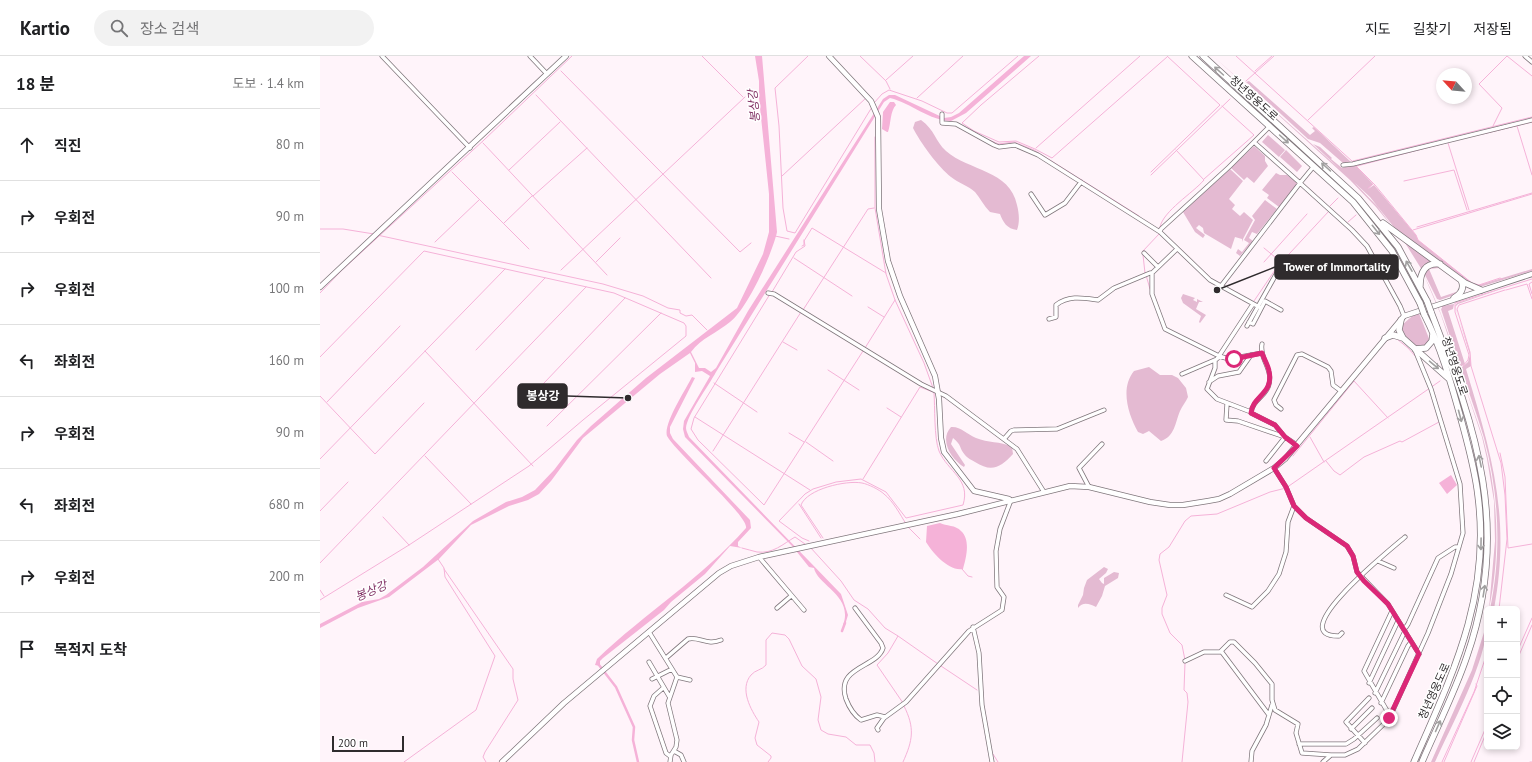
<!DOCTYPE html>
<html lang="ko">
<meta charset="utf-8">
<style>
:root{--surface:#fff;--page:#f2f2f2;--text:#202124;--muted:#757577;--line:#e0e0e0}
body{margin:0;font-family:"PT Sans","Noto Sans KR",sans-serif;background:var(--page);color:var(--text)}
.controls{position:absolute;right:12px;bottom:12px;display:grid;overflow:hidden;border-radius:6px;box-shadow:0 2px 6px #0003}
.controls button{width:36px;height:36px;display:grid;place-items:center;padding:0;border:0;border-bottom:1px solid var(--line);background:var(--surface);color:var(--text);font:20px sans-serif}
.compass{position:absolute;left:1116px;top:12px;width:36px;height:36px;border-radius:50%;background:var(--surface);box-shadow:0 2px 6px #0003;rotate:296deg}
.scale{position:absolute;left:12px;bottom:10px;width:72px;box-sizing:border-box;padding-left:4px;border:2px solid #2f2b2d;border-top:0;font-size:11px;line-height:14px;white-space:nowrap;color:#2f2b2d;-webkit-text-stroke:3px #fff;paint-order:stroke}
.stop{position:absolute;width:12px;height:12px;margin:-9px;border:3px solid #db2777;border-radius:50%;background:#fff}
.stop.end{background:#db2777;border-color:#fff;box-shadow:0 1px 4px #0008}
.list{margin:0;padding:0;list-style:none}
h2{display:flex;justify-content:space-between;align-items:center;height:52px;margin:0;padding:0 16px;font-size:17px}
h2 small{font-size:13px;font-weight:400;color:var(--muted)}
.list li{display:grid;grid-template-columns:26px 1fr auto;gap:12px;align-items:center;box-sizing:border-box;height:72px;padding:0 16px;border-top:1px solid var(--line)}
.list b{display:block;font-size:15px;white-space:nowrap}
.list em{font-size:13px;font-style:normal;color:var(--muted)}
.icon{flex:none;width:22px;height:22px;fill:none;stroke:currentColor;stroke-width:2;stroke-linecap:round;stroke-linejoin:round}
.map{position:relative;flex:none;width:1212px;height:706px;overflow:hidden}
header{display:flex;align-items:center;gap:24px;box-sizing:border-box;height:56px;padding:0 20px;background:var(--surface);border-bottom:1px solid var(--line)}
header strong{font-size:19px}
nav{display:flex;gap:22px;margin-inline-start:auto;font-size:14px}
.search{width:280px;height:36px;background:var(--page);display:flex;align-items:center;gap:10px;box-sizing:border-box;padding:0 14px;border-radius:22px;color:var(--muted);font-size:15px}
main{display:flex}
aside{flex:1;background:var(--surface)}
.map>svg:first-child{display:block}
.green{fill:#e4bad2}
.water{fill:#f5b2d8}
.lines{fill:none;stroke-linecap:round;stroke-linejoin:round}
.stream{stroke:#f5b2d8;stroke-width:1}
.canal{stroke:#f5b2d8;stroke-width:2.5}
.minor-casing{stroke:#80777c;stroke-width:5}
.major-casing{stroke:#80777c;stroke-width:6}
.highway-casing{stroke:#80777c;stroke-width:7}
.minor{stroke:#fff;stroke-width:3.5}
.major{stroke:#fff;stroke-width:4.5}
.highway{stroke:#fff;stroke-width:5.5}
.highway-bridge-casing{stroke:#80777c;stroke-width:7;stroke-linecap:butt}
.highway-bridge{stroke:#fff;stroke-width:5.5}
.oneway{stroke:#a1a0a0}
.route{stroke:#db2777;stroke-width:5}
.labels{text-anchor:middle;stroke-width:3;stroke-linejoin:round;paint-order:stroke}
.street-label{font-size:11px;fill:#2f2b2d;stroke:#fff}
.water-label{font-size:12px;font-style:italic;fill:#843668;stroke:#fff}
.leader{fill:none;stroke:#2f2b2d;stroke-width:1.5}
.callout-dot{fill:#2f2b2d;stroke:#fff;stroke-width:1.5}
.callout{fill:#2f2b2d;stroke:#2f2b2d;stroke-width:1.5}
.callout-label{font-size:12px;text-anchor:middle;font-weight:bold;fill:#fff}
</style>
<header>
<strong>Kartio</strong>
<div class="search"><svg class="icon" aria-label="search" viewBox="0 0 24 24"><circle cx="10" cy="10" r="6"/><path d="M15 15l6 6"/></svg>장소 검색</div>
<nav><a>지도</a><a>길찾기</a><a>저장됨</a></nav>
</header>
<main>
<aside>
<h2>18 분<small>도보 · 1.4 km</small></h2>
<ul class="list">
<li><svg class="icon" aria-label="ahead" viewBox="0 0 24 24"><path d="M12 20V5M6 11l6-6 6 6"/></svg><div><b>직진</b></div><em>80 m</em></li>
<li><svg class="icon" aria-label="right" viewBox="0 0 24 24"><path d="M7 20v-9h11M14 6l5 5-5 5"/></svg><div><b>우회전</b></div><em>90 m</em></li>
<li><svg class="icon" aria-label="right" viewBox="0 0 24 24"><path d="M7 20v-9h11M14 6l5 5-5 5"/></svg><div><b>우회전</b></div><em>100 m</em></li>
<li><svg class="icon" aria-label="left" viewBox="0 0 24 24"><path d="M17 20v-9H6M10 6l-5 5 5 5"/></svg><div><b>좌회전</b></div><em>160 m</em></li>
<li><svg class="icon" aria-label="right" viewBox="0 0 24 24"><path d="M7 20v-9h11M14 6l5 5-5 5"/></svg><div><b>우회전</b></div><em>90 m</em></li>
<li><svg class="icon" aria-label="left" viewBox="0 0 24 24"><path d="M17 20v-9H6M10 6l-5 5 5 5"/></svg><div><b>좌회전</b></div><em>680 m</em></li>
<li><svg class="icon" aria-label="right" viewBox="0 0 24 24"><path d="M7 20v-9h11M14 6l5 5-5 5"/></svg><div><b>우회전</b></div><em>200 m</em></li>
<li><svg class="icon" aria-label="arrive" viewBox="0 0 24 24"><path d="M6 21V4h12l-3 4 3 4H6"/></svg><div><b>목적지 도착</b></div></li>
</ul>
</aside>
<div class="map">
<svg width="1212" height="706" viewBox="0 0 1212 706">
<rect width="100%" height="100%" fill="#fff4fa"/>
<path class="green" d="M893,0L1031,123L1057,150L1074,173L1056,151L1030,124Z
M929,25L990,79L995,75L992,72L994,71L1032,107H1023L1000,87L988,83L926,26Z
M601,64C615,74 615,85 626,95C649,115 690,114 697,149C699,157 700,166 697,174C687,173 683,166 680,158L670,156C664,150 660,142 655,136C649,130 638,127 631,121C618,111 600,86 593,72L595,66Z
M948,79L965,94L959,101L942,86Z
M993,88L1000,91L1012,102L1011,103L1022,112L1034,108L1053,128L1048,133L1054,129L1096,179L1098,184L1152,227L1159,229L1212,213V215L1160,231L1151,229L1077,175L1050,141Z
M934,90L945,100V105L948,110L934,127L927,121L924,124L911,112Z
M966,94L982,110L977,116L960,101Z
M910,113L923,125L909,143L915,149L912,153L920,160L924,156L933,164L923,183L922,186V183L915,181L911,193L884,177L883,172L879,169L876,172L885,179L883,182L875,176L863,156Z
M956,117L960,119H967L978,127L959,151L947,142L949,139L942,134Z
M945,144L957,153L937,178L932,176L929,182L933,185L920,200L916,197L918,193L922,196L929,187L924,184L935,164L932,160Z
M1082,182L1116,207L1102,214Z
M1118,209L1141,226L1139,235V226L1119,212L1109,213L1121,241L1136,236L1137,238L1120,244L1117,243L1104,217L1106,212Z
M1104,219C1121,254 1133,290 1144,327C1150,345 1157,363 1163,382C1178,437 1181,497 1169,553L1175,485L1174,445L1167,403L1162,381L1121,259Z
M1184,232L1138,248L1135,251L1150,296L1151,310L1146,313C1172,399 1191,462 1174,553H1170C1182,497 1179,437 1164,382C1157,358 1148,335 1141,312L1148,306L1150,299L1135,250L1137,247Z
M863,238L875,242L873,244L877,246V243L883,246H879L876,253L886,259L880,267L879,266L881,260L863,247L861,242Z
M1134,248L1133,253L1128,255L1145,308L1140,311L1121,253L1122,252V250Z
M1098,255L1110,285L1104,291H1096C1088,284 1082,280 1082,269Z
M829,311L840,319H852L858,322L866,332L868,341C866,346 862,350 860,355C855,367 855,380 841,385L829,375L823,378L818,376C808,358 800,332 814,315Z
M631,371C640,370 647,378 656,382C668,387 680,385 692,391L693,398C681,411 672,417 655,406C652,404 647,402 645,399C639,392 642,389 633,382L631,388L645,409L644,411C631,403 619,384 631,371Z
M784,511L788,513L786,517L779,523L782,527L784,528V522L794,516L799,517L798,522L785,530L782,540L776,551C770,548 763,545 758,552V549L763,539L764,532L767,524Z
M1167,567C1167,605 1131,670 1115,706H1111L1152,614Z"/>
<path class="water" d="M435,0H442L457,176C452,198 428,252 410,266C397,277 381,282 371,296L379,312H385L391,316L396,312L428,255L563,43L569,39H575L624,62L631,61L639,57L704,0H711L646,57L631,65C610,65 591,47 570,42L564,46L396,316C389,329 367,359 366,372C366,375 368,378 369,381L521,538L528,559L525,569H523C534,540 497,529 494,512L489,511L473,491L365,381L363,373L364,365L390,320L382,315L375,316V307L370,297L340,318L263,382L231,425L219,438L208,444L189,450L151,469L119,503L69,541L38,552L0,572V568L42,546L59,543L66,539L103,511L153,465L186,446L202,441L215,434L234,414L257,384L271,370L326,322L417,252L443,198L449,176V138L439,42V25Z
M570,46H574L576,49C570,55 571,68 568,76H567L562,73L563,56Z
M372,321L375,322L350,371V377L353,383L430,464L431,472L418,486V490L422,492L410,490L385,518L351,546L344,554L283,602L280,605V610L275,609L277,603C325,557 382,522 426,472C429,460 357,398 347,380C343,368 366,333 372,321Z
M1131,419L1137,429L1127,438L1119,427Z
M620,467C626,470 636,469 641,475C651,484 646,502 643,513C629,516 612,496 606,486L607,470Z"/>
<g class="lines">
<path class="stream" d="M382,0L423,41
M488,0L455,32L459,70L463,152L467,175L475,177L552,51
M540,0L566,25L570,33
M719,0L661,49L642,67L654,75L679,86L696,85L715,93L732,102L847,1
M916,0L1033,106
M241,15L420,196L431,187
M935,15L952,0
M566,24L593,0
M926,25L954,0
M216,39L391,222
M597,42L643,0
M554,47L562,38L569,34L602,45L627,57H632L698,0
M988,64L1055,0
M1173,70L1182,52L1159,28L1187,0L1212,20
M1197,70L1212,119
M1163,78L1212,66
M555,81V152L566,218L575,244L604,307L613,332
M666,83L679,88L694,86L714,94L819,160
M163,87L287,219
M1128,87L1149,154
M716,92L820,0
M1033,105L1212,61
M1035,109L1055,129L1096,179L1098,184L1152,227L1159,229L1180,222L1182,223
M1037,110L1125,87
M189,114L240,66
M132,116L209,193
M831,116L900,49L847,0
M831,119L910,43
M462,120L546,42
M884,123L934,79L902,50
M1084,125L1134,114L1147,154
M1048,132L1053,128
M213,140L267,92
M1010,150L1018,142
M1028,166L1036,159
M184,167L212,140
M840,171C843,155 873,137 884,124L856,94
M1097,171L1212,137
M0,173H23L54,178
M1093,174L1212,138
M57,179L283,228L323,240L348,252L360,254V257L366,260L372,259L387,274
M455,180L469,183
M1042,182L1045,186
M115,186L159,144
M482,190L484,189V185L492,172L566,217
M1049,190L1075,237
M944,192L961,206
M823,195L839,178
M823,199L825,217
M474,202L532,240
M276,206L300,182
M944,206L987,158
M241,214L425,41
M826,219L830,233
M1212,226L1209,228L1212,238
M1186,234L1207,228L1212,243
M452,236L476,196L485,190L484,184
M0,237L22,214L164,84L252,0
M450,238L374,362L371,373L378,384L444,449L543,295
M934,245L957,211L1009,155
M548,251L564,261
M483,254L548,153L554,152
M1077,283L1088,292L1096,301
M463,286L477,294
M545,292L575,244
M156,294L225,222
M105,295L213,410
M0,301L104,195L294,237L364,267L366,270V280L263,364L209,410L89,489L0,544
M1143,310L1148,304L1149,299L1135,256V247L1212,223
M508,314L539,334
M394,327L437,356
M0,340L55,398L104,347
M7,346L80,270
M205,347L305,242
M567,352L581,361
M375,361L490,434
M227,370L341,257
M469,377L484,386
M990,381L1004,406
M486,386L513,405
M393,395L481,256
M1180,397L1185,421L1188,492L1212,488
M105,400L151,448
M973,400L1034,325L1068,362
M0,403L185,213
M1006,405L1014,415L1020,419L1044,401L1080,385L1082,386L1119,366
M543,423L600,331L613,336
M479,448L501,482
M0,455L28,426
M63,461L89,489
M588,471L600,483
M503,482L481,449C487,433 526,424 542,427C548,428 560,434 564,438C573,445 580,458 586,468
M489,485L482,482L459,465L485,438L493,433L516,426L541,423L566,436L586,462L643,449C651,423 628,416 619,395C614,382 615,351 614,336
M490,491L521,525L534,544L548,553L565,572L578,580L568,597L557,609L583,647
M422,492C427,493 432,495 437,496C453,498 463,488 475,481L485,488
M0,507L266,231
M124,513L193,613V623L198,644L165,696L163,701L166,706
M642,513L648,520L652,521
M0,534L4,540
M1179,553L1187,483L1185,439L1181,407L1151,310L1150,296L1137,253L1139,249L1185,234
M578,580L618,608
M1197,596L1212,562
M865,604L862,589L850,577L842,558V552L847,539L839,504L840,498L849,491L865,465L871,460L897,458L950,436L966,432L1120,325
M1197,604L1212,569
M621,610L657,634
M673,698L678,706
M84,706L156,654L175,600L125,521L124,512L118,503
M448,706L451,702V700L437,689L435,682L439,666C431,654 419,633 431,619C435,614 442,614 446,609V584L452,577L465,579L469,583L482,610L496,623L501,641L498,664L501,674L508,678L526,681L536,689H550L554,697L555,706
M583,706C593,684 595,672 584,650
M862,706L868,646L867,637L864,634L865,607
M1122,706L1154,636L1167,597
M1124,706L1157,630L1156,628
M1151,706L1167,669
M1154,706L1167,675
M1210,706H1212"/>
<path class="canal" d="M522,575L525,567
M279,609L296,631L314,671L313,684L318,706"/>
<defs>
<path id="minor" d="M62,0L150,92
M210,0L227,18
M1205,0L1212,6
M622,58V67L636,68L674,89L679,91L695,89L718,99L840,176L890,224L941,252
M935,87L980,127L994,110
M1023,109L1033,108L1212,64
M711,138L725,159L745,147L761,126
M840,176L841,173L909,111L950,70
M824,197L838,211
M832,217L857,193
M901,230L980,127L1032,174L1047,190L1080,250L1084,260
M448,237L454,238L601,328L626,340L697,393L724,436
M729,263L736,261V249C749,239 763,242 778,244L794,232L830,217H832V238L845,273L899,300L909,303L942,297
M929,266L933,268L945,245L961,254
M927,270L959,213
M942,288C939,302 953,313 949,328C947,340 932,344 931,357L955,369L965,381L977,389
M895,305V312L887,333L897,343L931,356
M862,318L897,303L933,248
M889,326L898,320L919,316L931,299
M907,348L906,364L918,365L965,381
M961,353L956,349L954,344L977,299L982,298L1008,311L1011,315L1013,329L1021,335
M684,383L691,375L694,374L737,373L784,354
M946,405L965,381
M769,431L759,412L782,388
M974,450L986,462L1027,490L1033,500L1037,516L1068,548L1099,598
M439,501L484,554
M1058,505L1074,512
M906,539L932,551L948,535L959,518L966,496L968,466L974,450L966,431L954,412
M457,552L471,540
M535,552L561,587L563,592C557,612 515,610 526,643C529,651 534,659 541,664L557,659L565,661
M653,571L659,597L662,649L672,706
M1083,572L1086,571L1088,568L1118,502L1135,491H1139
M329,576L357,621L370,624
M1022,577L1019,580C960,581 1076,489 1085,481
M901,595L949,659
M346,602L368,583C379,580 387,590 401,584
M865,605L884,596H900L910,586H914L935,607L952,628V644L955,654L978,668L976,677L982,697L1011,699
M329,606L349,640
M332,623L352,613
M1049,627L1078,565
M343,632L334,640L330,650L346,697L350,700
M1055,637L1085,575
M1061,647L1088,590L1091,586
M1070,660L1044,615L1072,555
M1031,673L1052,652
M558,674L557,672L564,662L586,646L649,575L682,554L684,541L677,531L676,495L680,473L691,444
M1045,687L1026,666L1049,642
M979,688H1026L1034,683L1057,662
M354,695L361,699L364,706
M350,706L351,699L356,691L357,684L348,647L357,621
M931,706L932,695L946,669L952,649
M1003,706L1011,699H1025L1038,693L1069,663L1108,577L1131,518L1143,477L1140,428L1111,333L1095,294"/>
<path id="major" d="M509,0L551,45L558,61L559,153L568,205L580,240L615,320L619,343L621,382L624,396L654,435L689,443
M0,231L246,0
M182,706L244,647L399,517L411,510L439,501L638,458L750,430L769,431L830,446L850,449H863L888,445L899,443L910,438L954,412L965,403L1084,260L1212,218"/>
<path id="highway" d="M872,0L1033,146L1072,195L1100,247
M883,0L1038,142L1078,191L1107,245
M1063,167L1145,227L1161,234
M1100,230C1100,217 1105,206 1120,208
M1134,242C1141,238 1145,232 1141,224
M1081,264L1079,274L1083,282
M1065,282L1073,279L1083,282L1128,322
M1095,293L1106,292L1112,285L1113,278
M1094,706C1133,617 1171,541 1158,440C1155,413 1148,389 1141,363C1131,327 1121,291 1104,258
M1102,706C1117,671 1135,636 1147,600C1191,473 1157,375 1111,256"/>
</defs>
<use href="#minor" class="minor-casing"/>
<use href="#major" class="major-casing"/>
<use href="#highway" class="highway-casing"/>
<use href="#minor" class="minor"/>
<use href="#major" class="major"/>
<use href="#highway" class="highway"/>
<defs>
<path id="highway-bridge" d="M1107,245L1111,256
M1100,247L1104,258"/>
</defs>
<use href="#highway-bridge" class="highway-bridge-casing"/>
<use href="#highway-bridge" class="highway-bridge"/>
</g>
<defs><path id="oneway-shaft" d="M-6 0H5M1.5-3L5.5 0L1.5 3" fill="none" stroke-width="1.6" stroke-linecap="round" stroke-linejoin="round"/></defs>
<g class="oneway">
<use href="#oneway-shaft" transform="translate(899 15) rotate(-138)"/>
<use href="#oneway-shaft" transform="translate(964 83) rotate(42)"/>
<use href="#oneway-shaft" transform="translate(1006 111) rotate(-138)"/>
<use href="#oneway-shaft" transform="translate(1056 174) rotate(51)"/>
<use href="#oneway-shaft" transform="translate(1089 210) rotate(-120)"/>
<use href="#oneway-shaft" transform="translate(1114 309) rotate(40)"/>
<use href="#oneway-shaft" transform="translate(1140 360) rotate(75)"/>
<use href="#oneway-shaft" transform="translate(1160 405) rotate(-102)"/>
<use href="#oneway-shaft" transform="translate(1161 488) rotate(91)"/>
<use href="#oneway-shaft" transform="translate(1164 535) rotate(-81)"/>
<use href="#oneway-shaft" transform="translate(1118 670) rotate(-66)"/>
</g>
<g class="lines">
<path class="route" d="M914,303L942,297C944,303 948,309 949,315C954,338 933,339 931,357L955,369L965,381L977,390L954,412L966,431L974,450L986,462L1027,490L1033,500L1037,516L1044,525L1068,548L1099,598L1069,662"/>
</g>
<g class="labels">
<g class="street-label">
<text transform="translate(934 42) rotate(42)" y="4">청년영웅도로</text>
<text transform="translate(1135 310) rotate(72)" y="4">청년영웅도로</text>
<text transform="translate(1114 635) rotate(-66)" y="4">청년영웅도로</text>
</g>
<g class="water-label">
<text transform="translate(434 50) rotate(-95)" y="4">봉상강</text>
<text transform="translate(51 535) rotate(-23)" y="4">봉상강</text>
</g>
</g>
<path class="leader" d="M897 234L955 211M308 342L247 340"/>
<g class="callout-dot">
<circle cx="897" cy="234" r="4"/>
<circle cx="308" cy="342" r="4"/>
</g>
<g class="callout">
<rect x="955" y="199" width="123" height="24" rx="4"/>
<rect x="198" y="328" width="49" height="24" rx="4"/>
</g>
<g class="callout-label">
<text x="1017" y="215">Tower of Immortality</text>
<text x="223" y="344">봉상강</text>
</g>
</svg>
<div class="controls">
<button>+</button>
<button>−</button>
<button><svg class="icon" aria-label="locate" viewBox="0 0 24 24"><circle cx="12" cy="12" r="6"/><path d="M12 2v4M12 18v4M2 12h4M18 12h4"/></svg></button>
<button><svg class="icon" aria-label="layers" viewBox="0 0 24 24"><path d="M12 4l9 5-9 5-9-5zM3 14l9 5 9-5"/></svg></button>
</div>
<svg class="compass" viewBox="-18 -18 36 36"><path d="M0-13l5 13h-10z" fill="#e53935"/><path d="M0 13l5-13h-10z" fill="#757577"/></svg>
<div class="scale">200 m</div>
<div class="stop" style="left:914px;top:303px"></div>
<div class="stop end" style="left:1069px;top:662px"></div>
</div>
</main>
